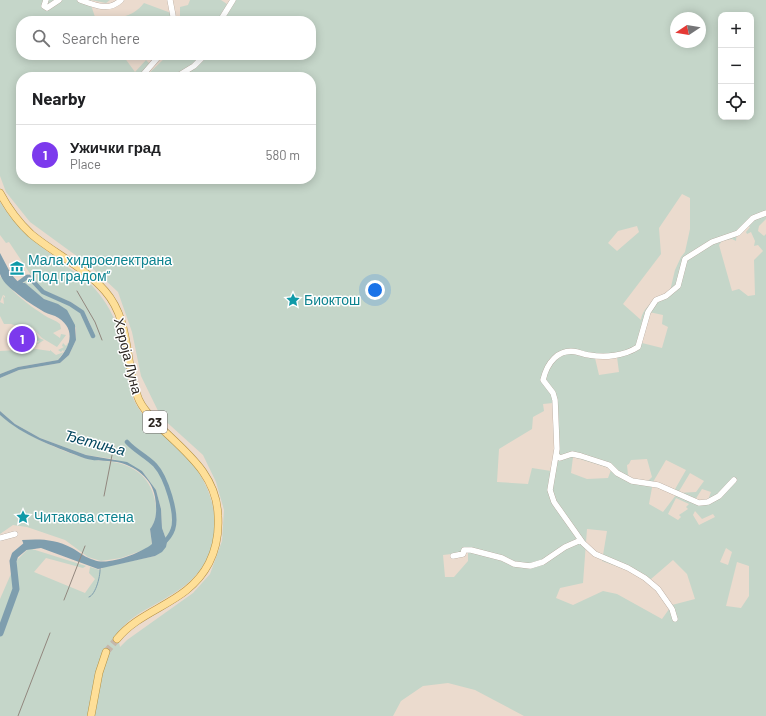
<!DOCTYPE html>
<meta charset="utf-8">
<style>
:root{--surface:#fff;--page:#f6f6f6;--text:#202124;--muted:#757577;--line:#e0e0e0;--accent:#7c3aed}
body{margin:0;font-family:Barlow,sans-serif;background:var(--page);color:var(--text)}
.controls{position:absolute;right:12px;top:12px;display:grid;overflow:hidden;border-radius:8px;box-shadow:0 2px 10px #0003}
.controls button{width:36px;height:36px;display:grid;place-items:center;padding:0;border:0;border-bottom:1px solid var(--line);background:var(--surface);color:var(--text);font:20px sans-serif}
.compass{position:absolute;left:670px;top:12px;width:36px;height:36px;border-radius:50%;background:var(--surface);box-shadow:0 2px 10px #0003;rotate:258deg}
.you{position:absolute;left:375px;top:290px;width:14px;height:14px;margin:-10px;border:3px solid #fff;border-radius:50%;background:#1a73e8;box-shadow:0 0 0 6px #1a73e833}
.badge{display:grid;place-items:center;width:26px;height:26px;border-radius:50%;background:var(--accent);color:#fff;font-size:13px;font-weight:700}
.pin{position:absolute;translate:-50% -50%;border:2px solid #fff;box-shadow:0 1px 4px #0006}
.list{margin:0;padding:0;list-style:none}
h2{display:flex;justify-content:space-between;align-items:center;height:52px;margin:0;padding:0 16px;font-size:17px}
h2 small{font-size:13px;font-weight:400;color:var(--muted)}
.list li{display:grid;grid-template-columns:26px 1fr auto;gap:12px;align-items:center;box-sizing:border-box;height:60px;padding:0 16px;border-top:1px solid var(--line)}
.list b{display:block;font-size:15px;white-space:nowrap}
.list p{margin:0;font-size:13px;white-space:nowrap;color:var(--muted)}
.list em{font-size:13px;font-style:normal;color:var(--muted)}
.icon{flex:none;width:22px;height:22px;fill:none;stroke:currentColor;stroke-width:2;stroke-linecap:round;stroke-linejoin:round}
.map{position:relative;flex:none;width:766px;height:716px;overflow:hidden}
.search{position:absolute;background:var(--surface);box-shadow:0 2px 10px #0003;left:16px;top:16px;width:300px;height:44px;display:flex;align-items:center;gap:10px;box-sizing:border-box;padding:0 14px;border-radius:16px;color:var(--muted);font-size:15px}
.panel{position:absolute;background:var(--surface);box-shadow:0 2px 10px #0003;left:16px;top:72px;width:300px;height:112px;border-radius:16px}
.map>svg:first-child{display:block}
.green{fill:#c5d6c9;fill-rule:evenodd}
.water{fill:#7f9eae}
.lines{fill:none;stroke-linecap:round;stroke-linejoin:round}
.stream{stroke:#7f9eae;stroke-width:1}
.canal{stroke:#7f9eae;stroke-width:4.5}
.river{stroke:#7f9eae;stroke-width:7}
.major-tunnel{stroke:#c5b7ab;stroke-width:7;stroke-dasharray:7 3.5;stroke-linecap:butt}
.minor-casing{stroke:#ab9d90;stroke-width:6}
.major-casing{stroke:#b49042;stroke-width:8}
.minor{stroke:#fff;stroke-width:5.5}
.major{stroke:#fedf98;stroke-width:7}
.rail{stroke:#92877e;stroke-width:1}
.labels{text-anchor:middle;stroke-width:3;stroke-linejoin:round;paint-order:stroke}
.shield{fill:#fff;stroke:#6b6764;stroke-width:1}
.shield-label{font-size:13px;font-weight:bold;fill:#2c2621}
.culture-label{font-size:14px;fill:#0d838f;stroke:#fff;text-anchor:start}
.street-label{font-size:14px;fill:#2c2621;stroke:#fff}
.water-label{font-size:15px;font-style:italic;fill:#03465e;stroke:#fff}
</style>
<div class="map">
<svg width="766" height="716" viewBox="0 0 766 716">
<rect width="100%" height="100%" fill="#ebdbce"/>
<path class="green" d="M0,0H110L106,3L91,0L92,8L96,20C114,18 132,19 144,3L171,13L172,21H21V55H126L124,57L135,72L146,60L151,65L139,77H21V179H311V77H145L166,57L165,55H311V21H222L236,0H766V219L759,226L758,231L764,236L766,234V716H524L475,690L448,683L423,686L401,701L393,716H0V599L17,560L29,548L86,566L83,568L46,558L34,572L85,593L95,579L89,573L90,567L100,570L104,567L155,556L167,542L162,528L161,509L156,490L142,471L114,459L86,455L40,438L15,424L0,411V378L19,370L60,363L69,355L76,340V328L61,306L44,299L23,282L28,278C32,283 37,290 43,293C70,309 80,300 91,336L94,335L89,321L83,311L71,302L42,290L30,276L31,275L9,242L6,243L0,235V202C19,232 42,247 69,268C78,275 89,281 95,289C110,306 119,326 124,348C127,369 127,391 139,409C151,428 171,440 186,456C210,482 223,519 209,554C195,590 158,599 130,620C125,624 121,629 117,633L120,647L127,640L193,593L210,574L222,541L224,510L216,482L203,455L161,417L141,376L132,332L118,292L89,265L30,222L6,192L0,176ZM721,15H751V117H721ZM676,18H700V42H676ZM682,194L690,198V229L685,252L681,257L675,270L670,291C658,299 643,305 641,320L623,304L661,254L659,228ZM637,226L639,232L617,251L608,243L618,231ZM748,226L750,227L746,232L747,234L751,232L755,241L754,246L758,245L763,251L754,260L755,295L748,296L739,289L732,291L719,245L722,241L732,239L736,241L737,231ZM649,312L663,315L662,324L668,327L662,348L642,343L644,328ZM617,357L619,372L599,375L595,358ZM553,403L555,448L551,471L532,468L528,484L497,482L499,449L532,429L533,417L544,411L543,404ZM573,457L609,468L611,470L608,478L587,479L571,473ZM647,459L652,477L648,481L633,479L628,475L627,465L629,464L631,460ZM666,460L686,470L674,491L676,495L663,512L649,504L653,482ZM690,473L704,481L696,492L678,493ZM702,489L711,492L708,500L704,502L695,500ZM676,498L689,504L686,507L688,509L679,515L681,517L678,520L668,514ZM695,511L702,519L713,514L715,517L699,525L693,515ZM587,529L607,531L602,561L651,579L673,560L687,574L695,599L672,605L662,619L617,594L603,591L573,605L556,598L560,588L583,583ZM726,548L732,552L728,565L720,562ZM468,552V561L454,577H445L443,555ZM737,562L749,566V596L741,608L726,606Z
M190,0H221L227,4L218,21H176V17H180V7L188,5Z
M0,276C13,293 27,304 44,315C49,319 56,320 60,324L61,329L53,333L60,338L61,334L66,335L57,347L42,338L32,327V330H34L39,338L44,340L38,344L34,342L38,343L39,341L32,340L27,333L22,338V335L27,331L33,340H35L26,329L11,324H4L0,316V302L4,304L3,296L5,298V296L3,295L0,302Z
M63,343L66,346L68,343H70L58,360L18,367L0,374V351L36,349L50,351V350L56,355L64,352L63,350L61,352L58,350L64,347L62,346Z
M0,415C24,435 52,447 81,457C88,460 97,460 105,461C130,463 150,474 155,501C157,511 157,520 150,529L152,545L146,549L121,558L101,561L88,557L65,540L27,527L13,525L0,534Z"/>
<path class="water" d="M0,253L11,274L19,283H25L44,299L58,304L67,310L75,325L76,340L69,355L60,363L19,370L0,378V374L18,367L58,360C72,345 76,327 55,316C50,314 45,313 41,310C31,304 22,298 14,291C9,287 2,281 0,274C0,269 0,259 0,253Z
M0,411L15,424L40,438L86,455L127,462L142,471L156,490L161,509L162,528L167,542L166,547L162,552L155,556L98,569L41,548L26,550L22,540C40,539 55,539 72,548C79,552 86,558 94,560C108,566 141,553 152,544L150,529C157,520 157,509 155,497C152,478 135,466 117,462C105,460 92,462 81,457C51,445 25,437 0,415Z"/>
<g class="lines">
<path class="stream" d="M89,597C96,595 101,574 100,567"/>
<path class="canal" d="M29,277L43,292L70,304L82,312L93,336
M16,285L27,277
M127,442C135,451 146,456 155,465C166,477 178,514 173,529C171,535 167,540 162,544"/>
<path class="river" d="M0,633L16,589L13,561L15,555L27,545H34"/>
<path class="major-tunnel" d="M106,652L117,639"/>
<defs>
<path id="minor" d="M46,0L44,6L47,8L59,0
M80,0C94,5 109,12 121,0
M170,0L174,21
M220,21L233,0
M141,77L160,55
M176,77L194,66L205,55
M556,455L560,458L572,454L581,456L609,465L617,473L632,481L658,485L699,503L708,502L719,496L734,480
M0,538L15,534
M453,556L463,554L464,550H471L502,558L514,564L530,566L543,562L565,547L581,540
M675,619L672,609L658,589L645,578L628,568L595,554L583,543L554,502L550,490L557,449L555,400L553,393L543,380C547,363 558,348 577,352C581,353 585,355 589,355C605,358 624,356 638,347L648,312L656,300L666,296L678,286L685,259L712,242L738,233L753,218L766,213"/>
<path id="major" d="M0,193C8,208 18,222 31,234C55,254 84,267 105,291C132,322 124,364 139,400C144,411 153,419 161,428C188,454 217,476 218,516C219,532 216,549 209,563C188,604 143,607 117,639
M91,716L99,673L106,652"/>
</defs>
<use href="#minor" class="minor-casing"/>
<use href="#major" class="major-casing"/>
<use href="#minor" class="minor"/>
<use href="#major" class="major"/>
<path class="rail" d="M77,291L95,322L102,340
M104,496L114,445
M64,600L85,546
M18,716L50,633"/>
</g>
<defs>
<symbol id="museum-bare" viewBox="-9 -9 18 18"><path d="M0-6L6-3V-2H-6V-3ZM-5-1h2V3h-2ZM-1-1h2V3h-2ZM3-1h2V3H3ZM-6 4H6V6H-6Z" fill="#0f9aa8" stroke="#fff" stroke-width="2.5" paint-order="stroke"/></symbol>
<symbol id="sight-bare" viewBox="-9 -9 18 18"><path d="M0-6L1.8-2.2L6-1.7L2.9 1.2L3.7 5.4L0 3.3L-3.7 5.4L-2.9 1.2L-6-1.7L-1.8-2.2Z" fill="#0f9aa8" stroke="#fff" stroke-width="2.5" paint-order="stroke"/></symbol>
</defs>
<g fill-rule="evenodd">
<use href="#museum-bare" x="7" y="258" width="20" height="20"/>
<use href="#sight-bare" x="283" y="290" width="20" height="20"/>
<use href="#sight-bare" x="13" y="507" width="20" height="20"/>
</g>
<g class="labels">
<rect class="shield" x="143" y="411" width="24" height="22" rx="3"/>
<g class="shield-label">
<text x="155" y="427">23</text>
</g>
<g class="culture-label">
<text x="28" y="265">Мала хидроелектрана<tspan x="28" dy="16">„Под градом”</tspan></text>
<text x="304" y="305">Биоктош</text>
<text x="34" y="522">Читакова стена</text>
</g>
<g class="street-label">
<text transform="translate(128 356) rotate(76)" y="5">Хероја Луна</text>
</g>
<g class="water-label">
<text transform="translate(95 443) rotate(15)" y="5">Ђетиња</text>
</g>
</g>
</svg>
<div class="controls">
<button>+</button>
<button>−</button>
<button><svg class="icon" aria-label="locate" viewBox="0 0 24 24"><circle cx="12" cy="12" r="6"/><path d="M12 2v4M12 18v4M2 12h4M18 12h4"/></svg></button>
</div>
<svg class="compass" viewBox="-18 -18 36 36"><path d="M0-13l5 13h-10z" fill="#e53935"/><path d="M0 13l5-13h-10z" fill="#757577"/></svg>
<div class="you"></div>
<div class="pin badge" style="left:22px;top:339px">1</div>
<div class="search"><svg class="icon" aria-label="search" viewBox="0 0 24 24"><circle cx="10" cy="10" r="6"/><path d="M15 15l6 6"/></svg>Search here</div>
<section class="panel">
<h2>Nearby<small></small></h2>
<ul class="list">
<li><span class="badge">1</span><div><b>Ужички град</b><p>Place</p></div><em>580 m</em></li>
</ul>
</section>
</div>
